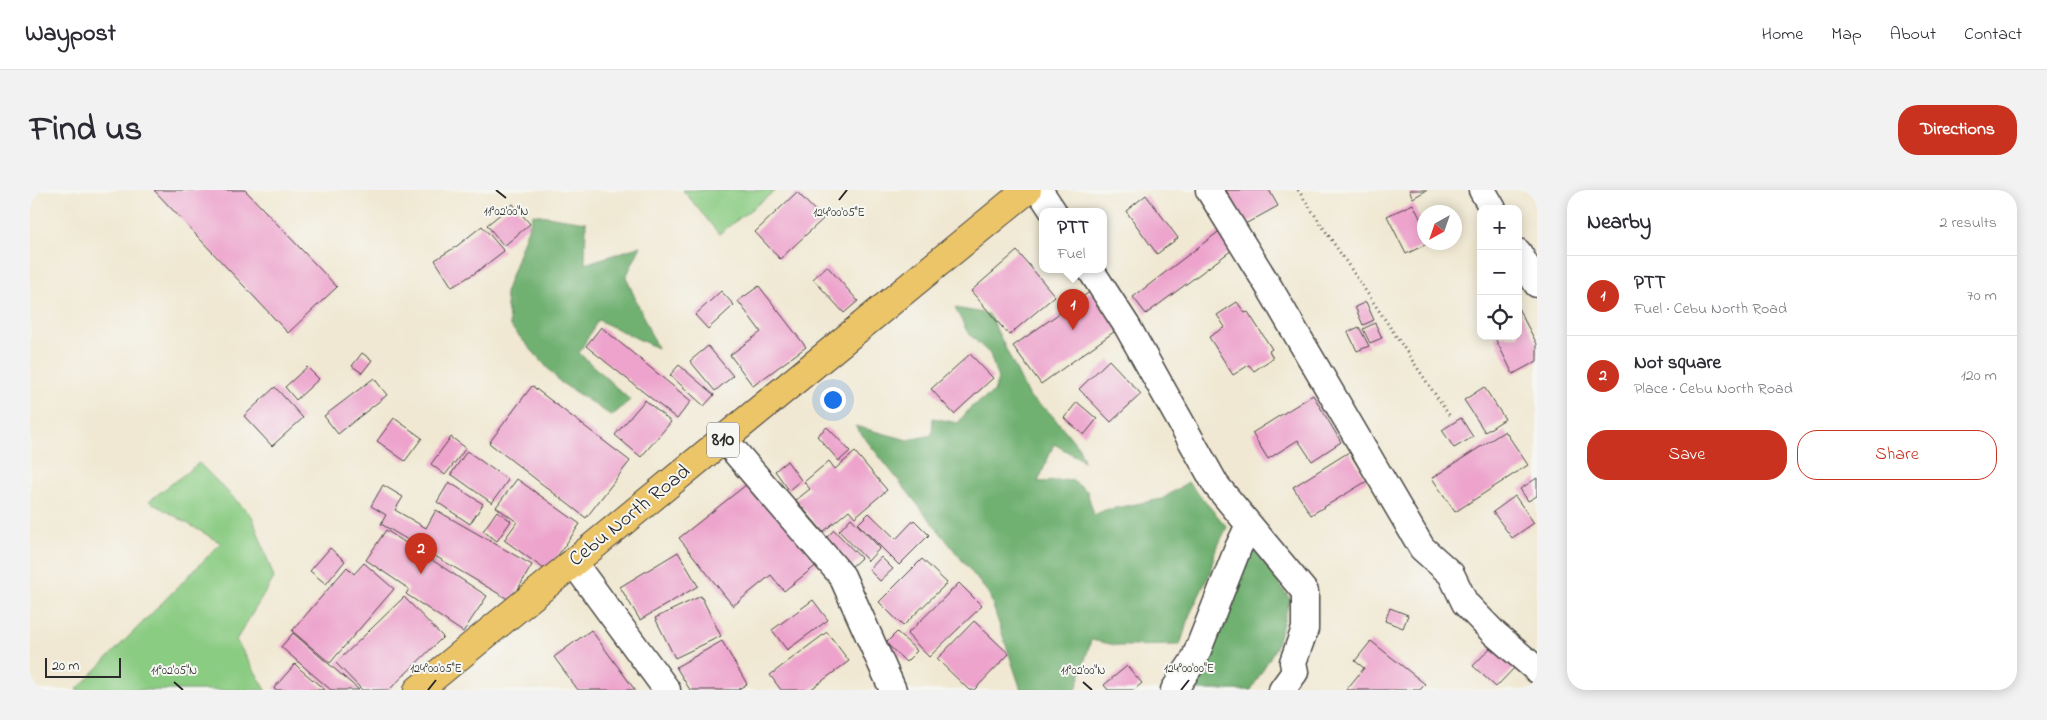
<!DOCTYPE html>
<meta charset="utf-8">
<style>
body{margin:0;font-family:"Indie Flower",sans-serif;background:#f2f2f3;color:#2b2b33}
.controls{position:absolute;right:15px;top:15px;display:grid;overflow:hidden;border-radius:10px;box-shadow:0 2px 12px #0003}
.controls button{width:45px;height:45px;display:grid;place-items:center;padding:0;border:0;border-bottom:1px solid #e1e1e2;background:#fff;color:#2b2b33;font:25px sans-serif}
.compass{position:absolute;left:1387px;top:15px;width:45px;height:45px;border-radius:50%;background:#fff;box-shadow:0 2px 12px #0003;rotate:220deg}
.scale{position:absolute;left:15px;bottom:12px;width:76px;box-sizing:border-box;padding-left:5px;border:2px solid #2b2b2b;border-top:0;font-size:14px;line-height:18px;white-space:nowrap;color:#2b2b2b;-webkit-text-stroke:4px #f6f6f2;paint-order:stroke}
.you{position:absolute;left:802px;top:209px;width:18px;height:18px;margin:-12px;border:4px solid #fff;border-radius:50%;background:#1a73e8;box-shadow:0 0 0 8px #1a73e833}
.badge{display:grid;place-items:center;width:32px;height:32px;border-radius:50%;background:#c8321e;color:#fff;font-size:16px;font-weight:700}
.pin{position:absolute;translate:-50% -41px;filter:drop-shadow(0 1px 2px #0008)}
.pin::after{content:'';position:absolute;top:26px;width:18px;height:15px;background:inherit;clip-path:polygon(0 0,100% 0,50% 100%)}
.popup{position:absolute;left:1009px;top:18px;width:68px;height:65px;box-sizing:border-box;display:grid;place-content:center;border-radius:10px;background:#fff;filter:drop-shadow(0 1px 4px #0005);font-size:16px;white-space:nowrap;color:#7c7c81}
.popup b{font-size:19px;color:#2b2b33}
.popup::after{content:'';position:absolute;left:50%;top:100%;margin-left:-10px;border:10px solid transparent;border-top-color:#fff}
.list{margin:0;padding:0;list-style:none}
h2{display:flex;justify-content:space-between;align-items:center;height:65px;margin:0;padding:0 20px;font-size:21px}
h2 small{font-size:16px;font-weight:400;color:#7c7c81}
.list li{display:grid;grid-template-columns:32px 1fr auto;gap:15px;align-items:center;box-sizing:border-box;height:80px;padding:0 20px;border-top:1px solid #e1e1e2}
.list b{display:block;font-size:19px;white-space:nowrap}
.list p{margin:0;font-size:16px;white-space:nowrap;color:#7c7c81}
.list em{font-size:16px;font-style:normal;color:#7c7c81}
.actions{display:flex;gap:10px;padding:15px 20px}
.actions a{flex:1;padding:11px 0;border:1px solid #c8321e;border-radius:20px;text-align:center;font-size:18px;color:#c8321e}
.actions .main{background:#c8321e;color:#fff}
.icon{flex:none;width:28px;height:28px;fill:none;stroke:currentColor;stroke-width:2;stroke-linecap:round;stroke-linejoin:round}
.map{position:relative;flex:none;width:1507px;height:500px;overflow:hidden;border-radius:20px}
header{display:flex;align-items:center;gap:30px;box-sizing:border-box;height:70px;padding:0 25px;background:#fff;border-bottom:1px solid #e1e1e2}
header strong{font-size:24px}
nav{display:flex;gap:28px;margin-inline-start:auto;font-size:18px}
.intro{display:flex;align-items:center;justify-content:space-between;box-sizing:border-box;height:120px;padding:0 30px}
h1{margin:0;font-size:35px}
.button{padding:12px 22px;border-radius:20px;background:#c8321e;color:#fff;font-size:18px;font-weight:700}
main{display:flex;gap:30px;padding:0 30px}
aside{flex:1;background:#fff;border-radius:20px;box-shadow:0 2px 12px #0003}
.map>svg:first-child{display:block}
.green{fill:#8bcc83;stroke:#5b7c57}
.forest{fill:#70b071;stroke:#4e6e4e}
.building{fill:#eda3cc}
.lines{fill:none;stroke-linecap:round;stroke-linejoin:round}
.minor-casing{stroke:#494744;stroke-width:29}
.trunk-casing{stroke:#494744;stroke-width:30}
.path{stroke:#494744;stroke-width:3;stroke-dasharray:1 4;stroke-linecap:butt}
.minor{stroke:#fff;stroke-width:26}
.trunk{stroke:#edc569;stroke-width:28}
.ticks{fill:none;stroke:#2b2b2b;stroke-width:2}
.labels{text-anchor:middle;dominant-baseline:central;stroke-width:4;stroke-linejoin:round;paint-order:stroke}
.shield{fill:#f6f6f2;stroke:#686867;stroke-width:1}
.shield-label{font-size:20px;font-weight:bold;fill:#2b2b2b}
.street-label{font-size:21px;fill:#2b2b2b;stroke:#f6f6f2}
.ticks-label{font-size:12px;text-anchor:middle;fill:#2b2b2b;stroke:#f6f6f2;stroke-width:4;stroke-linejoin:round;paint-order:stroke}
</style>
<header>
<strong>Waypost</strong>
<nav><a>Home</a><a>Map</a><a>About</a><a>Contact</a></nav>
</header>
<div class="intro"><h1>Find us</h1><a class="button">Directions</a></div>
<main>
<div class="map">
<svg width="1507" height="500" viewBox="0 0 1507 500">
<rect width="100%" height="100%" fill="#f6f6f2"/>
<filter id="ink" filterUnits="userSpaceOnUse"><feTurbulence type="fractalNoise" baseFrequency=".02" numOctaves="2"/><feDisplacementMap in="SourceGraphic" scale="10" xChannelSelector="R" yChannelSelector="G"/><feConvolveMatrix kernelMatrix="1 2 1 2 8 2 1 2 1" color-interpolation-filters="sRGB"/></filter>
<filter id="wash" filterUnits="userSpaceOnUse"><feTurbulence type="fractalNoise" baseFrequency=".0096" numOctaves="4" result="noise"/><feDisplacementMap in="SourceGraphic" scale="20" xChannelSelector="R" yChannelSelector="G"/><feGaussianBlur stdDeviation="1.12" result="paint"/><feColorMatrix in="noise" values="0 0 0 0 0 0 0 0 0 0 0 0 0 0 0 0 0 1.4 0 .05"/><feComposite in="paint" operator="in"/></filter>
<g filter="url(#wash)">
<rect width="100%" height="100%" fill="#f0e8d2"/>
<!-- green -->
<path class="green" d="M653 0H746L689 44Z
M169 273 222 326 244 388 206 450 236 500H46L191 353 119 311Z"/>
<!-- forest -->
<path class="forest" d="M503 24 556 32 555 74 611 56 596 87 627 158 568 130 549 163 600 210 582 226 530 192 480 136 475 103Z
M925 118 959 124 999 207 1019 222 1034 239 1049 258 1054 271 1024 254 1008 292 1041 290 1057 301 1064 325 1075 320 1132 309 1158 292 1197 337 1185 362 1180 383 1160 424 1150 455 1090 456 1061 450 1046 500H991L959 404 825 236 878 250 902 245 903 228 928 233 940 218 964 202 968 189 960 164 938 143Z
M1219 352 1260 409 1246 457 1221 500H1168L1158 496Z"/>
<g id="blocks">
<!-- building -->
<path class="building" d="M124 0H215L307 97 258 143Z
M1196 0H1239L1248 16 1215 34Z
M1379 0H1397L1383 8Z
M767 2 793 29 750 69 725 42Z
M1116 5 1148 48 1127 64 1096 21Z
M483 14 500 34 474 56 457 35Z
M1383 14 1394 36V52H1401L1376 64 1357 26Z
M452 36 474 61 445 83 422 97 405 70 427 56Z
M1196 36 1210 54 1116 124 1103 107Z
M987 61 1025 106 979 145 941 101Z
M797 76 828 111 814 123 783 89Z
M729 96 776 157 723 196 700 165 731 142 708 111Z
M691 101 704 115 678 139 665 125Z
M1061 101 1088 139 1011 194 983 156Z
M1207 112 1215 123 1218 122 1242 159 1239 161 1243 168 1224 181 1219 175 1203 185 1179 147 1195 137 1187 125Z
M1336 112 1344 130 1333 135 1325 117Z
M1488 118 1507 154V171L1483 184 1464 146H1488Z
M1345 133 1352 148 1340 153 1333 139Z
M571 137 661 211 647 229 556 156Z
M1329 137 1339 156 1327 161 1318 142Z
M678 156 703 186 685 201 660 171Z
M332 163 342 170 332 183 322 176Z
M940 164 963 188 924 224 901 199Z
M1079 170 1111 204 1081 232 1049 199Z
M649 175 684 205 674 216 640 185Z
M277 177 289 189 266 210 255 197Z
M344 188 357 205 308 244 294 226Z
M502 196 600 271 556 328 459 253Z
M245 197 273 228 242 256 214 226Z
M1454 197 1475 229 1455 242 1434 210Z
M1283 205 1311 252 1282 271 1268 250 1238 269 1222 243Z
M615 210 641 232 611 267 585 245Z
M1047 212 1067 229 1054 245 1034 228Z
M364 228 392 248 375 271 347 251Z
M1431 228 1443 247 1424 258 1412 240Z
M797 237 820 261 809 271 787 246Z
M1475 241 1498 275 1425 322 1402 288Z
M421 247 436 258 415 285 401 274Z
M437 261 478 290 462 313 421 284Z
M825 262 857 300 825 327 819 320 793 342 766 310 780 299 774 292 799 271 805 279Z
M1319 262 1337 291 1281 325 1263 297Z
M757 271 771 290 759 300 745 281Z
M1507 288V306L1498 311 1490 299Z
M487 289 550 334 517 381 474 350 487 332 466 317Z
M721 291 788 374 754 401 741 385 703 416 649 348Z
M419 292 453 314 440 334 407 312Z
M353 295 373 307 365 320 396 338 406 320 502 375 481 411 351 334 356 325 341 316Z
M1485 306 1504 333 1482 348 1463 322Z
M467 321 481 331 467 351 453 341Z
M839 323 866 349 884 330 899 345 869 375 828 334Z
M821 328 850 358 838 371 809 341Z
M356 340 457 406 433 442 376 404 379 399 336 370Z
M804 340 831 368 819 379 792 352Z
M300 358 315 371 296 394 280 381Z
M648 362 668 396 610 430 590 397Z
M851 367 863 379 850 391 839 380Z
M892 369 917 393 873 436 849 412Z
M334 373 364 399 300 473 262 441 317 377 324 384Z
M929 393 952 416 899 467 877 444Z
M671 406 691 446 645 468 625 428Z
M374 407 413 447 359 500H332L306 473Z
M783 410 798 430 757 460 742 440Z
M1360 418 1378 425 1373 438 1355 431Z
M944 431 979 464 944 500H939L907 469Z
M561 440 605 500H548L524 467Z
M797 442 819 471 780 500H751L740 485Z
M867 442 887 461 876 472 856 453Z
M263 443 329 500H301L251 457Z
M692 451 717 494 707 500H660L646 477Z
M1341 451 1395 494 1390 500H1316L1334 478 1325 471Z
M1463 455 1486 476 1466 497 1443 476Z
M265 474 270 479 295 500H245L244 498Z
M1097 476 1112 493 1104 500H1078L1074 495Z"/>
</g>
</g>
<g filter="url(#ink)">
<use href="#blocks" fill-opacity="0" stroke="#494744" stroke-width="1"/>
<g class="lines">
<!-- minor casing -->
<g class="minor-casing">
<path id="minor" d="M1009 0 1023 21
M1179 0 1239 97 1392 358 1421 384 1435 413 1464 443 1507 480
M1452 0 1463 19
M1488 62 1507 94
M1060 79 1097 136 1186 295 1275 402V439L1263 472 1265 482 1252 500
M694 249 812 386 863 500
M543 372 637 500
M1144 500 1164 470 1208 358 1219 335"/>
</g>
<!-- trunk casing -->
<g class="trunk-casing">
<path id="trunk" d="M388 500 997 0"/>
</g>
<!-- path -->
<path class="path" d="M1268 0 1421 228"/>
<!-- minor -->
<use href="#minor" class="minor"/>
<!-- trunk -->
<use href="#trunk" class="trunk"/>
</g>
</g>
<!-- ticks -->
<path class="ticks" d="M466 0 476 8M809 10 817 0M144 492 153 500M1053 492 1062 500M398 500 406 490M1151 500 1159 490"/>
<g class="labels">
<!-- shield labels -->
<rect class="shield" x="677" y="232.5" width="32" height="35" rx="4"/>
<g class="shield-label">
<text x="693" y="250">810</text>
</g>
<!-- street labels -->
<g class="street-label">
<text transform="translate(600 326) rotate(-39)">Cebu North Road</text>
</g>
</g>
<g class="ticks-label">
<text x="476" y="25">11°02'00"N</text>
<text x="809" y="26">124°00'05"E</text>
<text x="406" y="482">124°00'05"E</text>
<text x="1159" y="482">124°00'00"E</text>
<text x="144" y="484">11°02'05"N</text>
<text x="1053" y="484">11°02'00"N</text>
</g>
</svg>
<div class="controls">
<button>+</button>
<button>−</button>
<button><svg class="icon" aria-label="locate" viewBox="0 0 24 24"><circle cx="12" cy="12" r="6"/><path d="M12 2v4M12 18v4M2 12h4M18 12h4"/></svg></button>
</div>
<svg class="compass" viewBox="-18 -18 36 36"><path d="M0-13l5 13h-10z" fill="#e53935"/><path d="M0 13l5-13h-10z" fill="#7c7c81"/></svg>
<div class="scale">20 m</div>
<div class="you"></div>
<div class="pin badge" style="left:1043px;top:140px">1</div>
<div class="popup"><b>PTT</b>Fuel</div>
<div class="pin badge" style="left:391px;top:384px">2</div>
</div>
<aside>
<h2>Nearby<small>2 results</small></h2>
<ul class="list">
<li><span class="badge">1</span><div><b>PTT</b><p>Fuel · Cebu North Road</p></div><em>70 m</em></li>
<li><span class="badge">2</span><div><b>Not square</b><p>Place · Cebu North Road</p></div><em>120 m</em></li>
</ul>
<div class="actions"><a class="main">Save</a><a>Share</a></div>
</aside>
</main>
